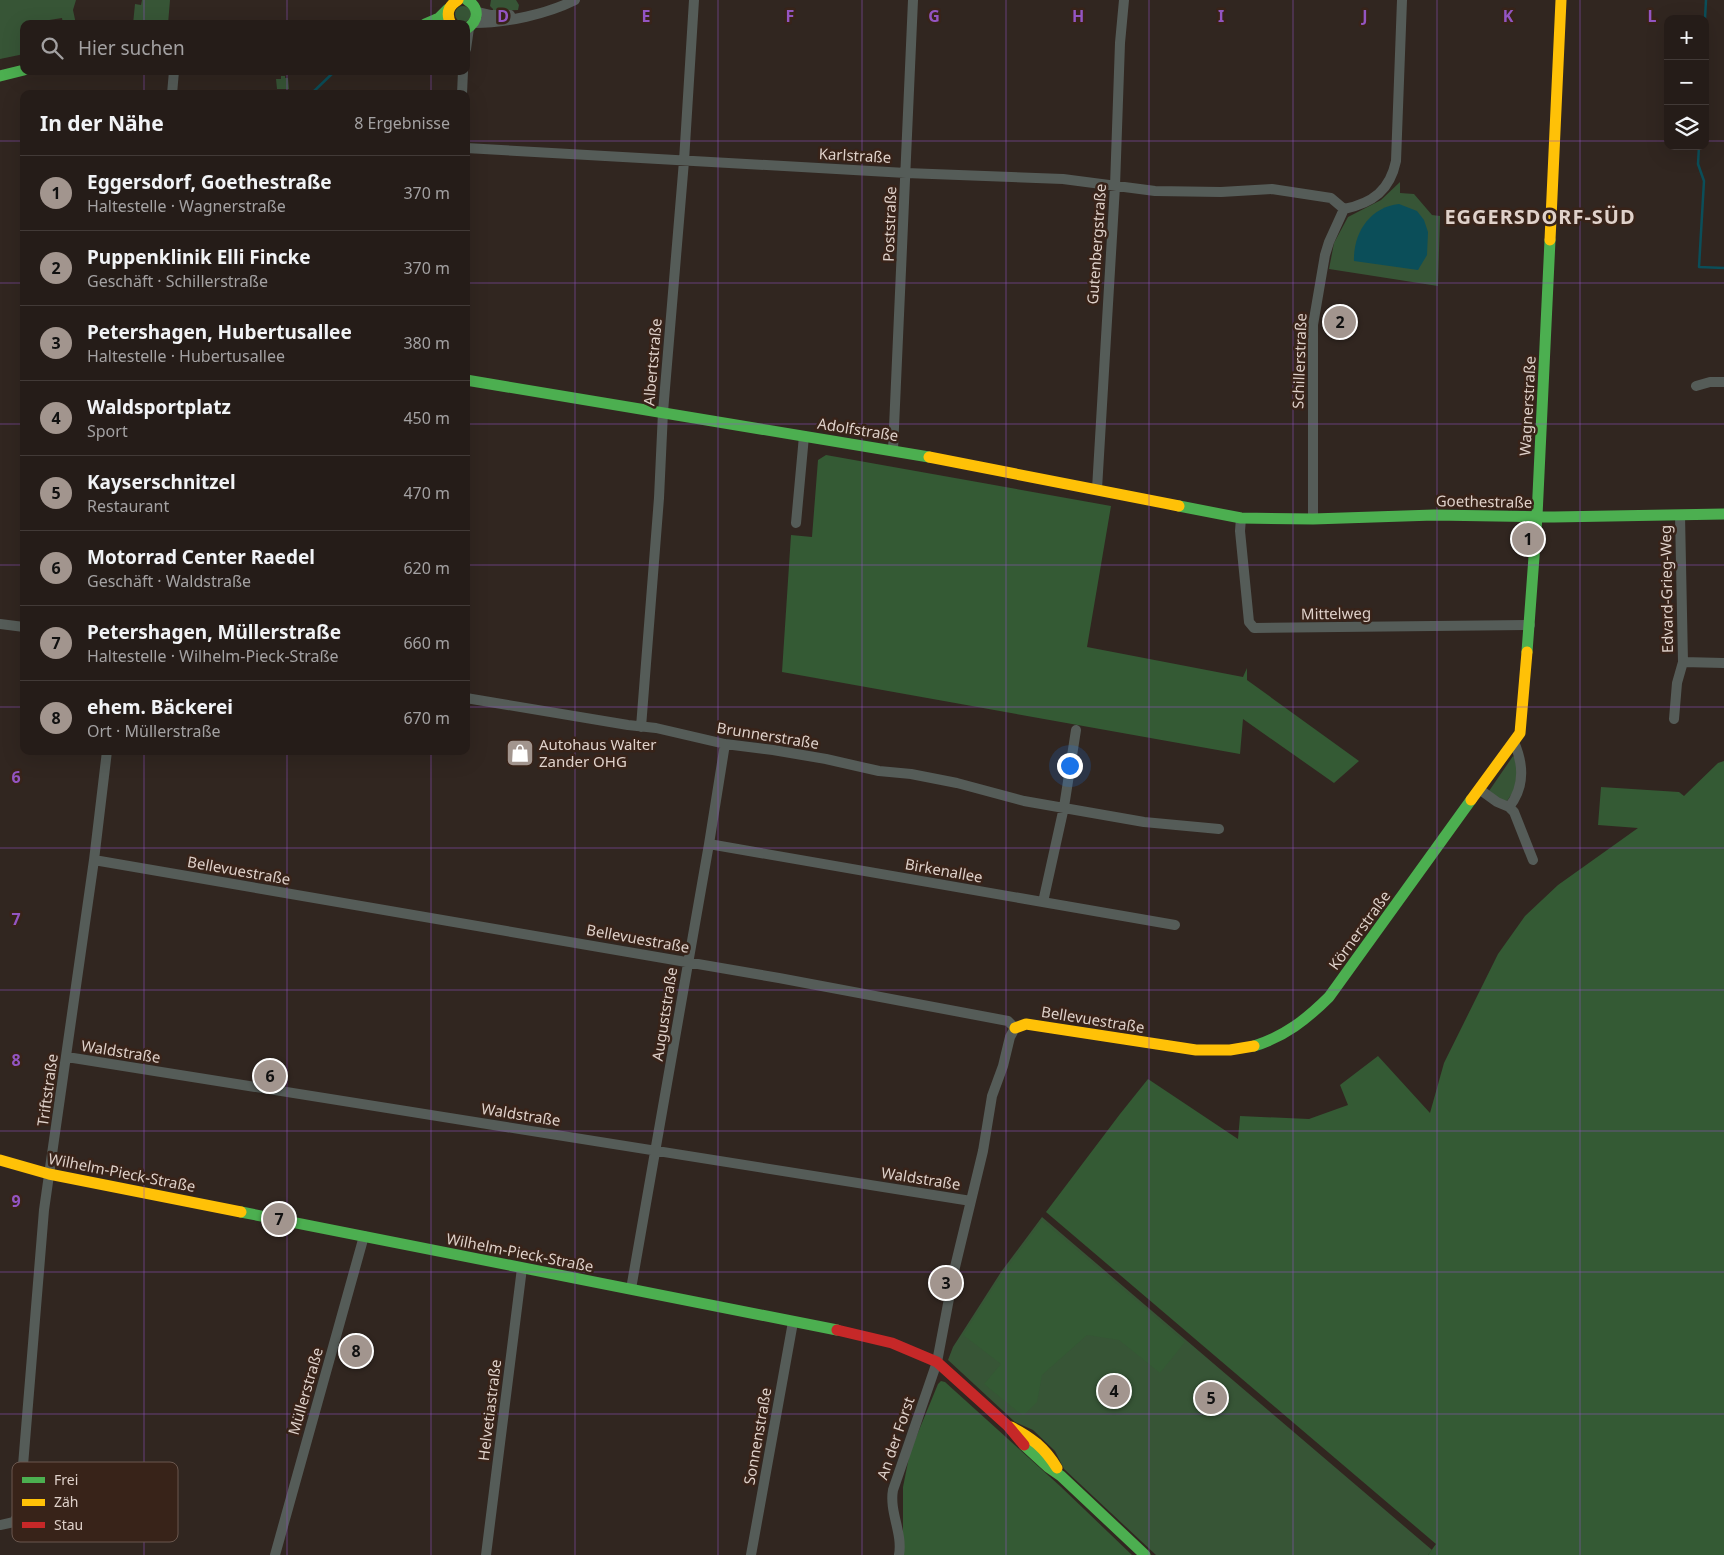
<!DOCTYPE html>
<html lang="de">
<meta charset="utf-8">
<style>
body{margin:0;font-family:"Noto Sans",sans-serif;background:#2d2521;color:#f1f3f6}
.controls{position:absolute;right:15px;top:15px;display:grid;overflow:hidden;border-radius:10px;box-shadow:0 5px 20px #0002}
.controls button{width:45px;height:45px;display:grid;place-items:center;padding:0;border:0;border-bottom:1px solid #423a37;background:#251c18;color:#f1f3f6;font:25px sans-serif}
.you{position:absolute;left:1069px;top:765px;width:18px;height:18px;margin:-12px;border:4px solid #fff;border-radius:50%;background:#1a73e8;box-shadow:0 0 0 8px #1a73e833}
.badge{display:grid;place-items:center;width:32px;height:32px;border-radius:50%;background:#a2958e;color:#111;font-size:16px;font-weight:700}
.pin{position:absolute;translate:-50% -50%;border:2px solid #fff;box-shadow:0 1px 5px #0006}
.list{margin:0;padding:0;list-style:none}
h2{display:flex;justify-content:space-between;align-items:center;height:65px;margin:0;padding:0 20px;font-size:21px}
h2 small{font-size:16px;font-weight:400;color:#a3a1a2}
.list li{display:grid;grid-template-columns:32px 1fr auto;gap:15px;align-items:center;box-sizing:border-box;height:75px;padding:0 20px;border-top:1px solid #423a37}
.list b{display:block;font-size:19px;white-space:nowrap}
.list p{margin:0;font-size:16px;white-space:nowrap;color:#a3a1a2}
.list em{font-size:16px;font-style:normal;color:#a3a1a2}
.icon{flex:none;width:28px;height:28px;fill:none;stroke:currentColor;stroke-width:2;stroke-linecap:round;stroke-linejoin:round}
.map{position:relative;flex:none;width:1724px;height:1555px;overflow:hidden}
.search{position:absolute;background:#251c18;box-shadow:0 5px 20px #0002;left:20px;top:20px;width:450px;height:55px;display:flex;align-items:center;gap:12px;box-sizing:border-box;padding:0 18px;border-radius:10px;color:#a3a1a2;font-size:19px}
.panel{position:absolute;background:#251c18;box-shadow:0 5px 20px #0002;left:20px;top:90px;width:450px;height:665px;border-radius:10px}
.map>svg:first-child{display:block}
.green{fill:#375536}
.forest{fill:#345a34}
.water{fill:#0b4e59}
.lines{fill:none;stroke-linecap:round;stroke-linejoin:round}
.stream{stroke:#0b4e59;stroke-width:2.5}
.street{stroke:#555c58;stroke-width:10}
.fast{stroke:#4caf50;stroke-width:11}
.slow{stroke:#ffc107;stroke-width:11}
.jam{stroke:#c62828;stroke-width:11}
.grid{fill:none;stroke:#9455c2;stroke-width:1;stroke-opacity:0.55}
.labels{text-anchor:middle;dominant-baseline:central;stroke-width:5;stroke-linejoin:round;paint-order:stroke}
.street-label{font-size:15px;fill:#dfd1ca;stroke:#382319}
.poi-label{font-size:15px;fill:#dfd1ca;stroke:#382319;text-anchor:start}
.district-label{font-size:20px;font-weight:bold;letter-spacing:1px;fill:#dfd1ca;stroke:#382319}
.key{fill:#382319;stroke:#6a574e;stroke-width:1}
.key-label{font-size:14px;fill:#dfd1ca}
.grid-label{font-size:16px;text-anchor:middle;font-weight:bold;fill:#9455c2;stroke:#382319;stroke-width:5;stroke-linejoin:round;paint-order:stroke}
</style>
<div class="map">
<svg width="1724" height="1555" viewBox="0 0 1724 1555">
<rect width="100%" height="100%" fill="#312620"/>
<!-- green -->
<path class="green" d="M0 0H76L73 10 76 24H63L62 18 24 24V54L0 59Z
M142 0H170L168 24H133L135 4 141 5Z
M491 0H516L519 5 518 10 493 11V9L490 6Z
M455 14a8 8 0 1 1 16 0a8 8 0 1 1-16 0Z
M281 76H285V78H288L289 89H277L276 79H281Z
M1400 182V193L1414 194 1432 215 1440 216 1438 286 1329 269 1334 243 1348 217 1381 200Z
M1513 756 1518 760 1517 786 1507 801 1499 800 1489 791Z
M1042 1217 1432 1550 1428 1555H1156L1064 1469 1055 1451 1033 1430 1015 1422 948 1360 953 1347 1001 1272Z"/>
<!-- forest -->
<path class="forest" d="M826 455 1111 506 1087 647 1243 677 1247 668V680L1359 761 1334 783 1243 719 1240 754 782 672 791 535 812 537 818 460Z
M1724 761V1555H1428L1436 1544 1046 1212 1120 1114 1148 1079 1238 1139 1240 1116 1309 1119 1348 1105 1340 1085 1378 1056 1430 1113 1444 1063 1498 954 1525 916 1558 885 1638 828 1598 825 1601 787 1679 792 1684 796 1718 763Z
M1042 1220 1185 1342 1160 1373 1119 1340 1087 1335 1042 1375 1037 1402 1023 1416 984 1384 1001 1364 963 1335 996 1283Z
M941 1381 945 1382 1060 1486 1132 1555H903V1487L910 1452 938 1384Z"/>
<!-- water -->
<path class="water" d="M1399 204 1417 211 1424 220 1428 232 1427 255 1418 270 1354 261C1353 233 1370 207 1399 204Z"/>
<g class="lines">
<!-- stream -->
<path class="stream" d="M1705 19 1706 0
M312 93 335 71
M1699 146 1698 164 1704 181 1699 267 1724 268"/>
<!-- street -->
<path class="street" d="M478 12 491 15H510
M475 23C506 23 547 14 575 0
M466 49 469 28
M172 94 174 71
M462 94 463 71
M466 148 906 173 1063 179 1155 191 1221 192 1272 189 1331 198 1344 209
M1344 209C1373 203 1390 190 1396 161L1402 0
M1696 386 1710 382H1724
M893 450 913 0
M1097 489 1115 186 1120 43 1124 0
M1241 518 1240 531 1249 622 1254 628 1530 625
M1313 519V325L1325 255 1329 242 1344 209
M796 523 804 436
M0 624 24 627
M1683 662 1724 663
M466 698 628 725 656 728 725 744 773 750 826 759 879 771 911 774 957 783 1024 801 1144 822 1219 829
M1674 719 1677 683 1683 662 1680 515
M641 727 659 498 663 412 684 161 694 0
M1479 789 1497 802 1509 807 1514 812 1533 860
M1509 807C1525 787 1524 765 1514 742
M709 844 1175 925
M94 860 779 978 1008 1021 1015 1028 1010 1037 1003 1066 992 1096 983 1151 955 1267 937 1362 893 1490C889 1512 903 1533 899 1555
M1043 902 1064 807 1076 730
M67 1057 971 1201
M631 1289 709 844 725 744
M0 1525 14 1522 19 1514 44 1210 94 860 107 751
M275 1555 364 1236
M486 1555 522 1268
M751 1555 793 1322"/>
<!-- fast -->
<path class="fast" d="M425 24 439 18 448 9
M466 29C479 21 480 8 467 0
M0 76 24 70
M466 380 929 457
M1179 506 1241 518 1313 519 1434 515 1554 517 1724 514
M1527 652 1537 516 1550 240
M1254 1046C1284 1037 1307 1019 1329 997L1471 800
M241 1212 837 1330
M1024 1445 1048 1467 1061 1476 1145 1555"/>
<!-- slow -->
<path class="slow" d="M451 24C446 14 448 6 458 0
M1550 240 1561 0
M929 457 1179 506
M1471 800 1520 733 1527 652
M1015 1028 1026 1024 1196 1050H1230L1254 1046
M0 1160 49 1174 241 1212
M1011 1427C1031 1437 1045 1448 1057 1468"/>
<!-- jam -->
<path class="jam" d="M837 1330 892 1343 937 1362 1008 1426 1024 1445"/>
</g>
<!-- grid -->
<path class="grid" d="M144 0V24M287 0V24M431 0V24M575 0V1555M718 0V1555M862 0V1555M1006 0V1555M1149 0V1555M1293 0V1555M1437 0V1555M1580 0V1555M144 71V94M287 71V94M431 71V94M0 141H24M466 141H1668M1705 141H1724M0 283H24M466 283H1724M0 424H24M466 424H1724M0 565H24M466 565H1724M0 707H24M466 707H1724M144 751V1555M287 751V1555M431 751V1555M0 848H1724M0 990H1724M0 1131H1724M0 1272H1724M0 1414H1724"/>
<!-- icons -->
<defs>
<g id="shop-square" transform="scale(1.4375)"><rect x="-9" y="-9" width="18" height="18" rx="4" fill="#a2958e" stroke="#382319"/><path d="M-5-2.5h2.3a2.7 3.5 0 0 1 5.4 0H5L5.5 6h-11ZM-1.5-2.5h3a1.5 2.3 0 0 0-3 0Z" fill="#fff"/></g>
</defs>
<g fill-rule="evenodd">
<use href="#shop-square" x="520" y="753"/>
</g>
<g class="labels">
<!-- street labels -->
<g class="street-label">
<text transform="translate(855 155) rotate(3)">Karlstraße</text>
<text transform="translate(889 224) rotate(-88)">Poststraße</text>
<text transform="translate(1096 244) rotate(-86)">Gutenbergstraße</text>
<text transform="translate(1299 361) rotate(-88)">Schillerstraße</text>
<text transform="translate(652 362) rotate(-85)">Albertstraße</text>
<text transform="translate(1527 406) rotate(-87)">Wagnerstraße</text>
<text transform="translate(858 429) rotate(9)">Adolfstraße</text>
<text transform="translate(1484 501) rotate(1)">Goethestraße</text>
<text transform="translate(1666 589) rotate(-91)">Edvard-Grieg-Weg</text>
<text transform="translate(1336 613) rotate(-1)">Mittelweg</text>
<text transform="translate(768 735) rotate(9)">Brunnerstraße</text>
<text transform="translate(239 870) rotate(10)">Bellevuestraße</text>
<text transform="translate(944 870) rotate(10)">Birkenallee</text>
<text transform="translate(1359 930) rotate(-54)">Körnerstraße</text>
<text transform="translate(638 938) rotate(10)">Bellevuestraße</text>
<text transform="translate(664 1014) rotate(-81)">Auguststraße</text>
<text transform="translate(1093 1019) rotate(9)">Bellevuestraße</text>
<text transform="translate(121 1051) rotate(9)">Waldstraße</text>
<text transform="translate(47 1090) rotate(-82)">Triftstraße</text>
<text transform="translate(521 1114) rotate(9)">Waldstraße</text>
<text transform="translate(122 1172) rotate(11)">Wilhelm-Pieck-Straße</text>
<text transform="translate(921 1178) rotate(9)">Waldstraße</text>
<text transform="translate(520 1252) rotate(11)">Wilhelm-Pieck-Straße</text>
<text transform="translate(305 1391) rotate(-74)">Müllerstraße</text>
<text transform="translate(489 1410) rotate(-83)">Helvetiastraße</text>
<text transform="translate(757 1436) rotate(-80)">Sonnenstraße</text>
<text transform="translate(895 1438) rotate(-71)">An der Forst</text>
</g>
<!-- poi labels -->
<g class="poi-label">
<text x="539" y="744">Autohaus Walter<tspan x="539" dy="17">Zander OHG</tspan></text>
</g>
<!-- district labels -->
<g class="district-label">
<text x="1540" y="216">EGGERSDORF-SÜD</text>
</g>
</g>
<!-- legend -->
<rect x="12" y="1462" width="166" height="80" rx="8" class="key"/>
<rect x="22" y="1477" width="23" height="6" fill="#4caf50"/>
<rect x="22" y="1499" width="23" height="7" fill="#ffc107"/>
<rect x="22" y="1522" width="23" height="6" fill="#c62828"/>
<g class="key-label">
<text x="54" y="1485">Frei</text>
<text x="54" y="1507">Zäh</text>
<text x="54" y="1530">Stau</text>
</g>
<g class="grid-label">
<text x="503" y="22">D</text>
<text x="646" y="22">E</text>
<text x="790" y="22">F</text>
<text x="934" y="22">G</text>
<text x="1078" y="22">H</text>
<text x="1221" y="22">I</text>
<text x="1365" y="22">J</text>
<text x="1508" y="22">K</text>
<text x="1652" y="22">L</text>
<text x="16" y="783">6</text>
<text x="16" y="925">7</text>
<text x="16" y="1066">8</text>
<text x="16" y="1207">9</text>
</g>
</svg>
<div class="controls">
<button>+</button>
<button>−</button>
<button><svg class="icon" aria-label="layers" viewBox="0 0 24 24"><path d="M12 4l9 5-9 5-9-5zM3 14l9 5 9-5"/></svg></button>
</div>
<div class="you"></div>
<div class="pin badge" style="left:1528px;top:539px">1</div>
<div class="pin badge" style="left:1340px;top:322px">2</div>
<div class="pin badge" style="left:946px;top:1283px">3</div>
<div class="pin badge" style="left:1114px;top:1391px">4</div>
<div class="pin badge" style="left:1211px;top:1398px">5</div>
<div class="pin badge" style="left:270px;top:1076px">6</div>
<div class="pin badge" style="left:279px;top:1219px">7</div>
<div class="pin badge" style="left:356px;top:1351px">8</div>
<div class="search"><svg class="icon" aria-label="search" viewBox="0 0 24 24"><circle cx="10" cy="10" r="6"/><path d="M15 15l6 6"/></svg>Hier suchen</div>
<section class="panel">
<h2>In der Nähe<small>8 Ergebnisse</small></h2>
<ul class="list">
<li><span class="badge">1</span><div><b>Eggersdorf, Goethestraße</b><p>Haltestelle · Wagnerstraße</p></div><em>370 m</em></li>
<li><span class="badge">2</span><div><b>Puppenklinik Elli Fincke</b><p>Geschäft · Schillerstraße</p></div><em>370 m</em></li>
<li><span class="badge">3</span><div><b>Petershagen, Hubertusallee</b><p>Haltestelle · Hubertusallee</p></div><em>380 m</em></li>
<li><span class="badge">4</span><div><b>Waldsportplatz</b><p>Sport</p></div><em>450 m</em></li>
<li><span class="badge">5</span><div><b>Kayserschnitzel</b><p>Restaurant</p></div><em>470 m</em></li>
<li><span class="badge">6</span><div><b>Motorrad Center Raedel</b><p>Geschäft · Waldstraße</p></div><em>620 m</em></li>
<li><span class="badge">7</span><div><b>Petershagen, Müllerstraße</b><p>Haltestelle · Wilhelm-Pieck-Straße</p></div><em>660 m</em></li>
<li><span class="badge">8</span><div><b>ehem. Bäckerei</b><p>Ort · Müllerstraße</p></div><em>670 m</em></li>
</ul>
</section>
</div>
